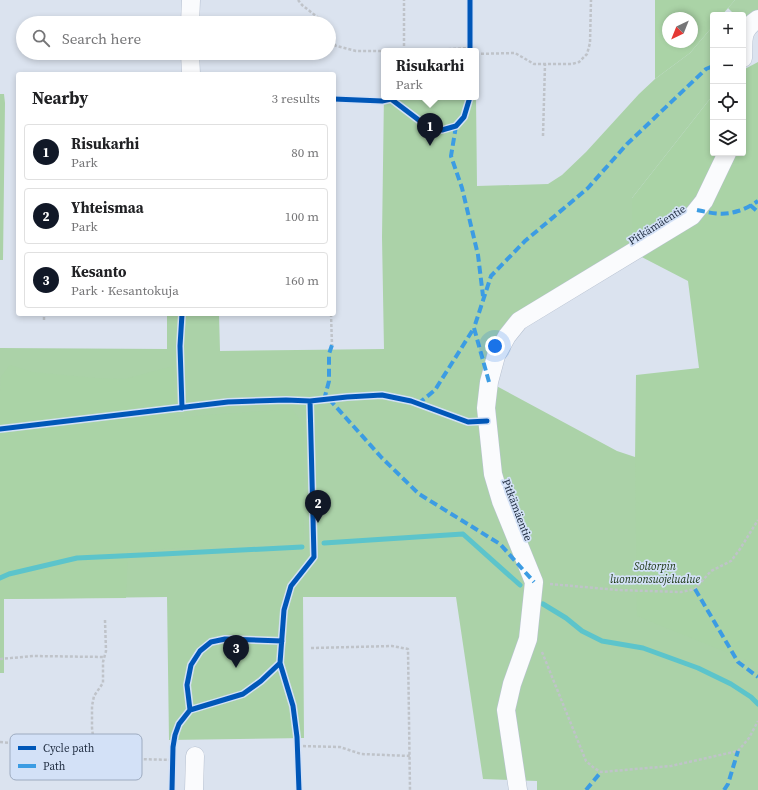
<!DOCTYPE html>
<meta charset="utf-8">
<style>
body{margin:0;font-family:"Source Serif 4",serif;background:#f6f6f6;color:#202124}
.controls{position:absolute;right:12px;top:12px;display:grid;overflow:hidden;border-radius:4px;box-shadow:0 2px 6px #0003}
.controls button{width:36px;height:36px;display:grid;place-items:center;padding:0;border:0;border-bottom:1px solid #e0e0e0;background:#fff;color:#202124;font:20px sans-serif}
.compass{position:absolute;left:662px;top:12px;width:36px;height:36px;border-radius:50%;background:#fff;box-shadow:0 2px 6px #0003;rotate:223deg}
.you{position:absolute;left:495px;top:346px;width:14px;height:14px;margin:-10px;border:3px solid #fff;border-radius:50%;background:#1a73e8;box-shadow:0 0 0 6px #1a73e833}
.badge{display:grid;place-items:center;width:26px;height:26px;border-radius:50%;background:#111827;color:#fff;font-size:13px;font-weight:700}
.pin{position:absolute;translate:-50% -33px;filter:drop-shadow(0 1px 2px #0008)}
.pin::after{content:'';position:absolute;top:21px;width:14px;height:12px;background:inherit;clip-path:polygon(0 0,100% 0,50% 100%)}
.popup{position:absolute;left:381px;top:48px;width:98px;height:52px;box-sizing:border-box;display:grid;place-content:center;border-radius:4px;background:#fff;filter:drop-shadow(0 1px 3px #0005);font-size:13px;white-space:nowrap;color:#757577}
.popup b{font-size:15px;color:#202124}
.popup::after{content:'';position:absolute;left:50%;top:100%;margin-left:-8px;border:8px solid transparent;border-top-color:#fff}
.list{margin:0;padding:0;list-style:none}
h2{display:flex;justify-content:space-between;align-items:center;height:52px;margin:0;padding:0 16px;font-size:17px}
h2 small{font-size:13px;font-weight:400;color:#757577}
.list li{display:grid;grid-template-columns:26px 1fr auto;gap:12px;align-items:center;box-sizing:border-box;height:56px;margin:0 8px 8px;padding:0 8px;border:1px solid #e0e0e0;border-radius:4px}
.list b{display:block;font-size:15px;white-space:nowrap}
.list p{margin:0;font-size:13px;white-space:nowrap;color:#757577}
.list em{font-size:13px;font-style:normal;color:#757577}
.icon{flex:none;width:22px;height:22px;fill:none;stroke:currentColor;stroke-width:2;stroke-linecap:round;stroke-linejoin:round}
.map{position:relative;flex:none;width:758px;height:790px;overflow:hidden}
.search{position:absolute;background:#fff;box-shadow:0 2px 6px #0003;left:16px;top:16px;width:320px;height:44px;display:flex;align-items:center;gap:10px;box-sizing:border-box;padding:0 14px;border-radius:22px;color:#757577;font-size:15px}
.panel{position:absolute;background:#fff;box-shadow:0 2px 6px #0003;left:16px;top:72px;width:320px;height:244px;border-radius:4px}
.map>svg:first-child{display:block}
.green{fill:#abd2a8}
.forest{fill:#aad3a6;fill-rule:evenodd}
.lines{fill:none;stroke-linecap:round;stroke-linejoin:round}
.stream{stroke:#5cc4cb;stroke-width:5}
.minor-casing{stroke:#b7c1d1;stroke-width:19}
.path{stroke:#bfc3c9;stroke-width:2.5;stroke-dasharray:3 2;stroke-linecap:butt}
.minor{stroke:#fafbfd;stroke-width:18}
.quiet{stroke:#3c9ce3;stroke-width:4;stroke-dasharray:8 4;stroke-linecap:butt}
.cycleway-casing{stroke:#d3e1f7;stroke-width:8}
.cycleway{stroke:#0057b8;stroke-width:5}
.labels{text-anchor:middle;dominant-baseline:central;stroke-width:3.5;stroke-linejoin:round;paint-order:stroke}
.street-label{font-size:11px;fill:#1f2c40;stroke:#d3e1f7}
.park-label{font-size:11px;font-style:italic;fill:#16310c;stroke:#d3e1f7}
.key{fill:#d3e1f7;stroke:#9dabc0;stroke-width:1}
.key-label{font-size:11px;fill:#1f2c40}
</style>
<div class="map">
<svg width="758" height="790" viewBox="0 0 758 790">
<rect width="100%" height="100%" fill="#dbe3ef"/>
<!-- green -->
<path class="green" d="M735 0H758V10L743 18V15H735L728 8Z
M713 26V95L632 198V252L519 321 489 382 617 451 704 480 758 217V790H537V781L483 779 456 597H303L304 738 169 740 167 597 4 599V673H0V348L167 349V314H219L220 351 384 349 382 237 384 93V97H476L477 186 548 184 562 175 586 152 639 94 655 79 690 53Z
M0 94H4L5 103 3 260H0Z"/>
<!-- forest -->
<path class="forest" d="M655 0H735L722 15H713V26L690 53 655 79ZM668 18H692V42H668Z
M758 62V665L637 616 635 461 636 375 699 368 688 281 632 252V198L713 95V153H743V70Z
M10 365 32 372 95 378 125 379 173 366 175 418 206 415 292 409 303 424 304 541 128 551 126 598 4 599 0 600V393L1 377Z"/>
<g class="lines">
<!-- stream -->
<path class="stream" d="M324 543 463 534 520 585
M0 578 9 574 77 558 163 554 302 547
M543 604 566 618 582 631 602 641 643 648 698 668 731 684 751 697 758 704"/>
<!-- minor casing -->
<g class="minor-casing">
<path id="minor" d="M190 23 191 0
M190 53 191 74
M743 58C744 39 740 31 758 19
M194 790 195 756
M518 790 506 710 512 684 528 639 534 582 501 501 493 474 486 408 489 382 496 356 507 336 519 321 692 216 704 201 727 153"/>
</g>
<!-- path -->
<path class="path" d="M298 0 302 5 325 23
M329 26 333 29 335 45
M329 44 356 51H384
M404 51V0
M413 51 470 48
M476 54 515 53 534 64H572L579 62 587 54 590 43 591 0
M543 136 545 64
M331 314 332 345
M44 320V314
M550 584 618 590 681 592 695 589 711 571 731 561 740 549 758 520
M105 620 106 651 103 662V683L94 696 92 706V728L94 744 103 758 173 760
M311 648 392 646 408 649 410 790
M542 652 586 761 594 768 601 772 671 766 738 751 749 738 758 721
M0 659 34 656 104 657
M0 742 38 745 94 744
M298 746 340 747 361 754 410 756"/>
<!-- minor -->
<use href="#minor" class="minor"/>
<!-- quiet -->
<path class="quiet" d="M456 126 451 156 462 188 478 255 483 296
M750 205 758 212
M697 210C711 213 724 216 738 211 745 209 752 205 758 201
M489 382 474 328 491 276 525 241 588 188 627 144 706 69 713 66
M329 399 382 458 419 494 500 544 534 582
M324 400 329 381V354L332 345
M418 404 435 390 474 328
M695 589 738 662 758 677
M586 790 601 772
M724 790 728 784 738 751"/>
<!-- cycleway casing -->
<g class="cycleway-casing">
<path id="cycleway" d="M470 0V51
M334 99 382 101 391 99 420 121 442 130 456 126 464 117 470 97
M182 408 180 346 182 314
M0 429 228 402 286 400 310 401 347 397 382 395 411 401 468 422 487 421
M280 663 293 706 297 737 299 790
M190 710 187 685 191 665 200 651 211 642 225 639 282 641
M172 790 173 747 175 735 179 724 190 710 243 694 261 681 280 663 284 610 291 586 314 557 310 401"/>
</g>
<!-- cycleway -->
<use href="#cycleway" class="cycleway"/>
</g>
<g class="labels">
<!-- street labels -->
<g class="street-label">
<text transform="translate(657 225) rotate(-32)">Pitkämäentie</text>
<text transform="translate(517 510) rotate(69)">Pitkämäentie</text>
</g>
<!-- park labels -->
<g class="park-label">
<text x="655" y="566">Soltorpin<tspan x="655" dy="13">luonnonsuojelualue</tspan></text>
</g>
</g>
<!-- legend -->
<rect x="10" y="734" width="132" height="46" rx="6" class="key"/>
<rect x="18" y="746" width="18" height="4" fill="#0057b8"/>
<rect x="18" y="764" width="18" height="4" fill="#3c9ce3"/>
<g class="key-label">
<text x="43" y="752">Cycle path</text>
<text x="43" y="770">Path</text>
</g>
</svg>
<div class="controls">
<button>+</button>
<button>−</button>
<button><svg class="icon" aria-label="locate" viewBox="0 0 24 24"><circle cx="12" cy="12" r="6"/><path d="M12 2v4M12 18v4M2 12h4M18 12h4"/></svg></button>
<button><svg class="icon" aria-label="layers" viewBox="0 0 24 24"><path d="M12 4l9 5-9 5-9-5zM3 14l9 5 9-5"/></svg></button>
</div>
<svg class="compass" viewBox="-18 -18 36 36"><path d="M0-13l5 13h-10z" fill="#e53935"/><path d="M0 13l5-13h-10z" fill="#757577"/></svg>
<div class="you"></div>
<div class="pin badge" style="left:430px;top:146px">1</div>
<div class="popup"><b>Risukarhi</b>Park</div>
<div class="pin badge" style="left:318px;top:523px">2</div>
<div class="pin badge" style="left:236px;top:668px">3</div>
<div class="search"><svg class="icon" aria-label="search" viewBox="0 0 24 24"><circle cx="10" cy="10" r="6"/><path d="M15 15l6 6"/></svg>Search here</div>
<section class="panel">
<h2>Nearby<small>3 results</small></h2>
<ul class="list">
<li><span class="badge">1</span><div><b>Risukarhi</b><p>Park</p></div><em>80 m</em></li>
<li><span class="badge">2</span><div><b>Yhteismaa</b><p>Park</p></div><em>100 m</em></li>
<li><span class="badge">3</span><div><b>Kesanto</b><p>Park · Kesantokuja</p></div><em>160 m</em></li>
</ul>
</section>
</div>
